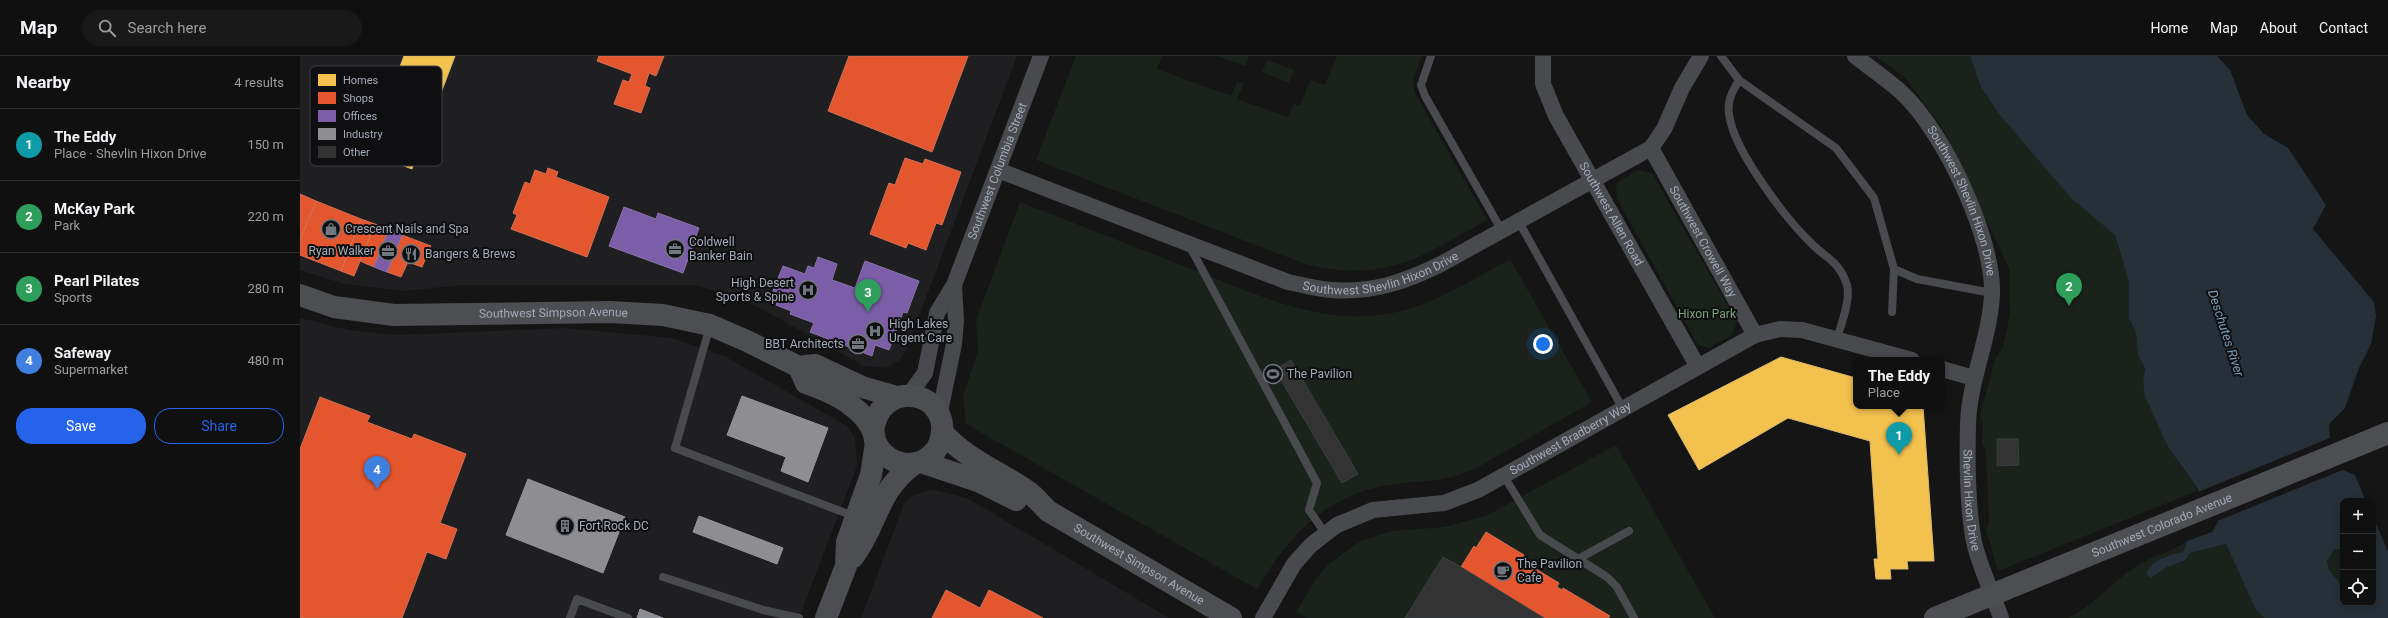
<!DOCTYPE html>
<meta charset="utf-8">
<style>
body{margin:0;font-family:Roboto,sans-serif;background:#191919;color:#f1f3f6}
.controls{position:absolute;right:12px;bottom:12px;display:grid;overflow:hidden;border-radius:8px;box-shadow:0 2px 10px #0003}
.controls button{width:36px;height:36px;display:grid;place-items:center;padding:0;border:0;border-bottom:1px solid #303030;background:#101010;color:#f1f3f6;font:20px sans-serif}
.you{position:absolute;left:1243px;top:288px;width:14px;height:14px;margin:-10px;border:3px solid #fff;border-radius:50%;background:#1a73e8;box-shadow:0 0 0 6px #1a73e833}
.badge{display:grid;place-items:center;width:26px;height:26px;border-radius:50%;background:#2563eb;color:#fff;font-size:13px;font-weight:700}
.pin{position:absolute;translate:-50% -33px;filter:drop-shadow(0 1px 2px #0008)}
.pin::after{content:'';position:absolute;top:21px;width:14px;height:12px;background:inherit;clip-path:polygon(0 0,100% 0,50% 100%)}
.popup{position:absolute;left:1553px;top:301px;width:92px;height:52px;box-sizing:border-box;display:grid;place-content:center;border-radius:8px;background:#101010;filter:drop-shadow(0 1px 3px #0005);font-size:13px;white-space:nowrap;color:#9c9d9f}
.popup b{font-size:15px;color:#f1f3f6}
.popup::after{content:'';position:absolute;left:50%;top:100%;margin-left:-8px;border:8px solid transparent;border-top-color:#101010}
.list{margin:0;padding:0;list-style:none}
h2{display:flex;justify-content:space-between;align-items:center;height:52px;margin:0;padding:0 16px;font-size:17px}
h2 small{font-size:13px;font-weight:400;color:#9c9d9f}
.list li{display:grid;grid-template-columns:26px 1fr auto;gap:12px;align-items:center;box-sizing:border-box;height:72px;padding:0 16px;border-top:1px solid #303030}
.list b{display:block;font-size:15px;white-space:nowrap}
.list p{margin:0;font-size:13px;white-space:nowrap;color:#9c9d9f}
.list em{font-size:13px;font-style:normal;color:#9c9d9f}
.actions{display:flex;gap:8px;padding:12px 16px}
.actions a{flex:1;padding:9px 0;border:1px solid #2563eb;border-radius:16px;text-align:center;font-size:14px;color:#2563eb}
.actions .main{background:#2563eb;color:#fff}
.icon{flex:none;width:22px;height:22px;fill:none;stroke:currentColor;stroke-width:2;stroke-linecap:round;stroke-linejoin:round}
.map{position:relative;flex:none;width:2088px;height:562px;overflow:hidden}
header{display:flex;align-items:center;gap:24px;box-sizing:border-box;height:56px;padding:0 20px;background:#101010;border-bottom:1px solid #303030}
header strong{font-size:19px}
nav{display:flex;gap:22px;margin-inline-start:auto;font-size:14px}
.search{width:280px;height:36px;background:#191919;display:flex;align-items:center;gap:10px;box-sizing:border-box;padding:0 14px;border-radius:22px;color:#9c9d9f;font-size:15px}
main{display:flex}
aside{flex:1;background:#101010}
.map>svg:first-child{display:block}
.built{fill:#1f1f21}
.green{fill:#1a221b}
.water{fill:#273038}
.pier{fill:#151515}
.homes{fill:#f2c14e;stroke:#dbba6e}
.shops{fill:#e4572e;stroke:#d17057}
.offices{fill:#7b5ea7;stroke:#8775ac}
.industry{fill:#8d8d92;stroke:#94969d}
.building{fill:#333334;stroke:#3d3e41}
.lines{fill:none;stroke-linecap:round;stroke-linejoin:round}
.lane{stroke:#484a4e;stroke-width:8}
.street{stroke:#484a4e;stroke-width:16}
.secondary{stroke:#4c4e52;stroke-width:22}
.labels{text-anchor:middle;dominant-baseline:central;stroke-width:4;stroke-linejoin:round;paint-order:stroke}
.street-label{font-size:12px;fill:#a4abb7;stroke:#0f0f11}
.poi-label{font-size:12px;fill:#a4abb7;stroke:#0f0f11;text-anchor:start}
.park-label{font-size:12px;fill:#7aa47b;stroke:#0f0f11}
.water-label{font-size:13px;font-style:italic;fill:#789bb5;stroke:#0f0f11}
.key{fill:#0f0f11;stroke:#3c3e43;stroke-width:1}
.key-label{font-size:11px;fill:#a4abb7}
</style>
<header>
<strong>Map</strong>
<div class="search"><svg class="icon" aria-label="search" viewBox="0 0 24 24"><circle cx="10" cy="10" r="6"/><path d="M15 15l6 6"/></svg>Search here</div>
<nav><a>Home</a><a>Map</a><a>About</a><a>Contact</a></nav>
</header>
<main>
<aside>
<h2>Nearby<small>4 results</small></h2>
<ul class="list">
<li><span class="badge" style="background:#0f9aa8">1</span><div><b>The Eddy</b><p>Place · Shevlin Hixon Drive</p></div><em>150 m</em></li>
<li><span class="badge" style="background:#2e9e5b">2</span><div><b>McKay Park</b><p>Park</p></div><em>220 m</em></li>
<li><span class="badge" style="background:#2e9e5b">3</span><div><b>Pearl Pilates</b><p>Sports</p></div><em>280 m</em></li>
<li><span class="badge" style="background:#3f7fe0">4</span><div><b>Safeway</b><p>Supermarket</p></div><em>480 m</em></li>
</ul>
<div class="actions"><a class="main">Save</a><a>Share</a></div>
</aside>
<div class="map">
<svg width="2088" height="562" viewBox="0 0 2088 562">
<rect width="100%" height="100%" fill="#151515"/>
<!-- built -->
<path class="built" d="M0 0H717L607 292 600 304 586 312 564 310 456 250 397 229H161L105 235 44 228 0 214Z
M0 262 49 274 96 279 264 272 372 282 426 301 547 370 555 382 557 410 499 562H0Z
M629 434 640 435 669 443 869 562H561L604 448 610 441Z"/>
<!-- green -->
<path class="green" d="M776 0H862L857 13 931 40 937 26 944 28 937 43 988 61 994 48 1000 50 1010 24 1025 29 1037 0H1122L1113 23 1115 37 1187 164C1120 202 1086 227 1005 208L736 104Z
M918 0H949L945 10Z
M1575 0H1670L1681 31 1699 58 1742 106 1815 179 1829 226V262L1836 277 1838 299 1845 313 1843 324 1880 409 1894 427 1897 435 1698 515 1686 474 1689 466 1686 393 1682 388 1683 369 1680 358 1696 301 1703 292 1710 258 1709 212 1643 73 1605 21Z
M967 4 994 14 989 27 962 16Z
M1338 114 1352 117 1437 266 1432 279 1409 292 1398 289 1317 143 1316 127Z
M720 146C774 167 827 188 881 209 948 234 1018 272 1092 257 1136 248 1172 224 1210 203L1292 346C1265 362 1237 377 1210 393 1195 401 1180 411 1165 417 1142 426 1120 425 1096 428 1028 436 990 478 957 533L666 368 663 340 678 295 676 264Z
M1316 389 1415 562H1007L996 556 1017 521 1030 507 1061 485 1092 475 1144 471 1186 460Z
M1887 485 1883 496 1862 501 1852 522 1867 511 1884 505 1890 497 1926 488 1955 552 1964 562H1768C1792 551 1810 528 1832 513 1848 501 1870 497 1887 485Z
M2039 492 2043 493V531C2032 522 2016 497 2039 492Z"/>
<!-- water -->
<path class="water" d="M1670 0H1917L1930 14 1947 59 1964 78 1988 92 2026 149 2013 173 2074 246 2076 260 2071 288 2059 312 2045 352 2029 368 2030 383 2043 414 2055 419 2066 445H2043V493H2034L2027 505 2029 514 2043 531V547H2073V461L2088 495V562H1964L1955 552 1926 488 1890 497 1884 505 1867 511 1851 522 1846 518C1853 503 1868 499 1883 496L1887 485 1912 476 1918 466 1894 427 1868 391 1845 340 1843 324 1845 313 1838 299 1836 277 1829 262V226L1815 179 1771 142 1699 58 1681 31Z"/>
<!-- pier -->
<path class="pier" d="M2032 381 2045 413 1915 466 1896 437Z"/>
<!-- homes -->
<path class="homes" d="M104 0H155L112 113 67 96Z
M1481 301 1556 322V350H1623L1634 505H1607L1608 513H1590L1591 523H1576L1574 503H1578L1570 385 1488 362 1399 414 1368 359Z"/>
<!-- shops -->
<path class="shops" d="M299 0H364L356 20 349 17 345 30 350 32 341 57 314 48 323 24 329 26 332 18 297 5Z
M549 0H668L632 96 528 55Z
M605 102 623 108 625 103 661 116 642 169 636 167 626 194 608 187 606 192 570 178 589 127 595 129Z
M248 112 258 116 256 121 309 141 287 201 211 173 217 159 213 157 225 126 230 128 235 114 246 118Z
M0 138 16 145 0 184Z
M16 145 61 163 41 215 0 199V184Z
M61 163 75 168 54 220 41 215Z
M75 168 89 173 74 211 60 205Z
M102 179 131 190 122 211 108 206 101 221 87 216Z
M20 341 70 360 67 366 112 383 114 378 166 398 140 467 157 473 146 503 127 496 102 562H0V393Z
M1186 476 1224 499 1221 504 1259 527 1257 531 1262 534 1263 532 1310 560 1308 562H1244L1161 511 1174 490 1176 492Z
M646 534 680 552 689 534 743 562H632Z"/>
<!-- offices -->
<path class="offices" d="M324 151 356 163 358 157 399 172 383 217 309 190Z
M89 173 102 179 87 216 74 211Z
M518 201 537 208 532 224 555 232 565 205 619 225 607 257 603 256 589 294 575 289 572 300 510 276 514 267 490 258 491 255 476 249 480 238 473 235 483 210 505 218 508 210 514 212Z"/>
<!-- industry -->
<path class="industry" d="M442 340 528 372 508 426 481 415 486 401 427 379Z
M228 423 325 461 303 517 206 479Z
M399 460 483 492 477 508 393 476Z
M340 553 363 562H337Z"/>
<!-- building -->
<path class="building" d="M991 304 1058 418 1042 427 975 314Z
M1697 383H1718L1719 409 1697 410Z
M1143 501 1161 511 1244 562H1105Z"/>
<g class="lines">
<!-- lane -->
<path class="lane" d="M1131 0 1121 29 1125 40 1202 175
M1421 0 1439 24C1432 36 1427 45 1429 58 1433 94 1486 163 1512 188 1528 204 1539 205 1547 229 1551 244 1541 268 1537 283
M1439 24 1536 92 1574 142 1594 213 1592 256
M1219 166 1323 353
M889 189 1017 427 1009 454 1025 477
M1594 213 1617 223 1692 237
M410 270 375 392 556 461
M1204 420 1240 479 1307 521 1317 531 1334 562
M1278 503 1329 475
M363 521 463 554 499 562
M270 562 277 543 328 562"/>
<!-- street -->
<g class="street">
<path id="s1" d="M1243 0V28L1256 60 1398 311"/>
<path id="s2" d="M1555 0C1570 12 1587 23 1601 36 1643 74 1694 182 1692 238 1690 283 1669 324 1668 369 1667 407 1667 449 1674 486 1680 512 1693 538 1701 562"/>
<path id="s3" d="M1351 92 1455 279"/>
<path id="s4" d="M698 114 988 226C1002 229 1017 233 1031 234 1072 237 1105 226 1141 208L1351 92 1364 73 1382 32 1401 0"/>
<path d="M1642 313 1674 322"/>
<path id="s5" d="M609 339 625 317 637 257 654 229 741 0"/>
<path d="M640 356 654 288 656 265 654 229"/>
<path id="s6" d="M963 562 994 508 1011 489 1037 469 1073 454 1144 447 1178 434 1455 279 1480 273 1502 274 1612 304"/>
</g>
<!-- secondary -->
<g class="secondary">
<path id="s7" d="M0 239 34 251 94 259 310 256 363 259 410 269 447 285 499 311 506 327C522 333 539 339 552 350 560 356 569 366 573 375 575 379 574 384 576 387 583 402 600 411 616 407 626 405 637 396 640 386 656 335 579 319 573 376"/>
<path d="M499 311 515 309 562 331 597 341"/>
<path id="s8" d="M643 377C667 404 701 416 730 437 736 442 742 449 748 455L931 562"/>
<path d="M621 406 678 425 716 444"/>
<path d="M553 501C578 468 576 436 614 408"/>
<path d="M526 562 546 510 547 486 571 419 576 387"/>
<path id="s9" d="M1635 562 2088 377"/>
</g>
</g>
<!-- icons -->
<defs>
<g id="shop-ring" transform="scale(1)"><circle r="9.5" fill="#0f0f11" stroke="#72767e" stroke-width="1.5"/><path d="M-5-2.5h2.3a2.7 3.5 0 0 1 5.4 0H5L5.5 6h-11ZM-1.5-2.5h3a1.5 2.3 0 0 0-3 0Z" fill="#72767e"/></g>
<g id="office-ring" transform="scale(1)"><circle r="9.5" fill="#0f0f11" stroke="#72767e" stroke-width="1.5"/><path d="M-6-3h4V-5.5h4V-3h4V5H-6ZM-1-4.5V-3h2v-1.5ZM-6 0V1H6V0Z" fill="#72767e"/></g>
<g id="restaurant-ring" transform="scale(1)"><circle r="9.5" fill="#0f0f11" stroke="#72767e" stroke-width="1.5"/><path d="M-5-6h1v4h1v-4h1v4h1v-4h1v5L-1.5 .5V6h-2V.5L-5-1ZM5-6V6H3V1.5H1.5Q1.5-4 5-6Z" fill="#72767e"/></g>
<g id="hospital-ring" transform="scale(1)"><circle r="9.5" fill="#0f0f11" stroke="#72767e" stroke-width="1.5"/><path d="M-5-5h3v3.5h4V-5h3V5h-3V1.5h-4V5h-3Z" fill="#72767e"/></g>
<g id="stadium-ring" transform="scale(1)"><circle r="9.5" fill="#0f0f11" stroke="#72767e" stroke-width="1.5"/><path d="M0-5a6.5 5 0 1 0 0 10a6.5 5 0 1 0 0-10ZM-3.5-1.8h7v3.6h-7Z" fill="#72767e"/></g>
<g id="building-ring" transform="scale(1)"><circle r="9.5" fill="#0f0f11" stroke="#72767e" stroke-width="1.5"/><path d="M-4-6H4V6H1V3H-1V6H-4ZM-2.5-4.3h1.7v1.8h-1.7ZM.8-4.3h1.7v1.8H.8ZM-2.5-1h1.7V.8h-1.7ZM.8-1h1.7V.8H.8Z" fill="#72767e"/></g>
<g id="cafe-ring" transform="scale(1)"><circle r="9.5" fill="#0f0f11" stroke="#72767e" stroke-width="1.5"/><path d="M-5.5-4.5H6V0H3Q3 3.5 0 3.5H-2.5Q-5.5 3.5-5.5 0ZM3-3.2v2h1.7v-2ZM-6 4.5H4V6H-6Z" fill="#72767e"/></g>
</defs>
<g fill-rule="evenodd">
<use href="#shop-ring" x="31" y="173"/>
<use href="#office-ring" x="375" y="193"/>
<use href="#office-ring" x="88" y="195"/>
<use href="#restaurant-ring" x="111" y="198"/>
<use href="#hospital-ring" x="508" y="234"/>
<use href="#hospital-ring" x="575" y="275"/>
<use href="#office-ring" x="558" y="288"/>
<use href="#stadium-ring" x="973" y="318"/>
<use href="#building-ring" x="265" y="470"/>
<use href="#cafe-ring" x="1203" y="515"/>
</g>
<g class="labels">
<!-- street labels -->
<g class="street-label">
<text stroke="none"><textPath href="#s5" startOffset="243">Southwest Columbia Street</textPath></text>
<text stroke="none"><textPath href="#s2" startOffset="185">Southwest Shevlin Hixon Drive</textPath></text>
<text stroke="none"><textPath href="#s1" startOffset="175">Southwest Allen Road</textPath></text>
<text stroke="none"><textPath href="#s3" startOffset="107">Southwest Crowell Way</textPath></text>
<text stroke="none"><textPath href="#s4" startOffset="407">Southwest Shevlin Hixon Drive</textPath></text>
<text stroke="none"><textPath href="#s7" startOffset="256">Southwest Simpson Avenue</textPath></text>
<text stroke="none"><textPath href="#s6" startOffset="373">Southwest Bradberry Way</textPath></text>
<text stroke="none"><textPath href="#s2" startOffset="493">Shevlin Hixon Drive</textPath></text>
<text stroke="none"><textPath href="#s9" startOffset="245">Southwest Colorado Avenue</textPath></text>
<text stroke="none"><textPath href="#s8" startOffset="237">Southwest Simpson Avenue</textPath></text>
</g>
<!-- poi labels -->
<g class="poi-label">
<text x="45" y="173">Crescent Nails and Spa</text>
<text x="389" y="186">Coldwell<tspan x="389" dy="14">Banker Bain</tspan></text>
<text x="74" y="195" text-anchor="end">Ryan Walker</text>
<text x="125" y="198">Bangers &amp; Brews</text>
<text x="494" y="227" text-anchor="end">High Desert<tspan x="494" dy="14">Sports &amp; Spine</tspan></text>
<text x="589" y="268">High Lakes<tspan x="589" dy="14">Urgent Care</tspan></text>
<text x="544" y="288" text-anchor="end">BBT Architects</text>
<text x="987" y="318">The Pavilion</text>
<text x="279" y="470">Fort Rock DC</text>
<text x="1217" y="508">The Pavilion<tspan x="1217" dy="14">Cafe</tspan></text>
</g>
<!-- park labels -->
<g class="park-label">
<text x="1407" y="258">Hixon Park</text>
</g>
<!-- water labels -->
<g class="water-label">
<text transform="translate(1926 277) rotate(72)">Deschutes River</text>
</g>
</g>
<!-- legend -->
<rect x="10" y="10" width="132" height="100" rx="6" class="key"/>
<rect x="18" y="18" width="18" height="12" fill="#f2c14e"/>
<rect x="18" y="36" width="18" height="12" fill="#e4572e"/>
<rect x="18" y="54" width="18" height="12" fill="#7b5ea7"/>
<rect x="18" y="72" width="18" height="12" fill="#8d8d92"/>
<rect x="18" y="90" width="18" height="12" fill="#333334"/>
<g class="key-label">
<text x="43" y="28">Homes</text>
<text x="43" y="46">Shops</text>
<text x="43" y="64">Offices</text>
<text x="43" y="82">Industry</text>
<text x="43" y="100">Other</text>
</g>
</svg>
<div class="controls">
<button>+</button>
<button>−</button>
<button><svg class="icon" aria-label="locate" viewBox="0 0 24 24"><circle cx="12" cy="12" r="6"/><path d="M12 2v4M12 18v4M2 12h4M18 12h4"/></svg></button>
</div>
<div class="you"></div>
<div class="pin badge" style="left:1599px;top:399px;background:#0f9aa8">1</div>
<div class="popup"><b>The Eddy</b>Place</div>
<div class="pin badge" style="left:1769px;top:250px;background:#2e9e5b">2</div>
<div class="pin badge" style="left:568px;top:256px;background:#2e9e5b">3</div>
<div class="pin badge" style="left:77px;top:433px;background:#3f7fe0">4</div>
</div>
</main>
